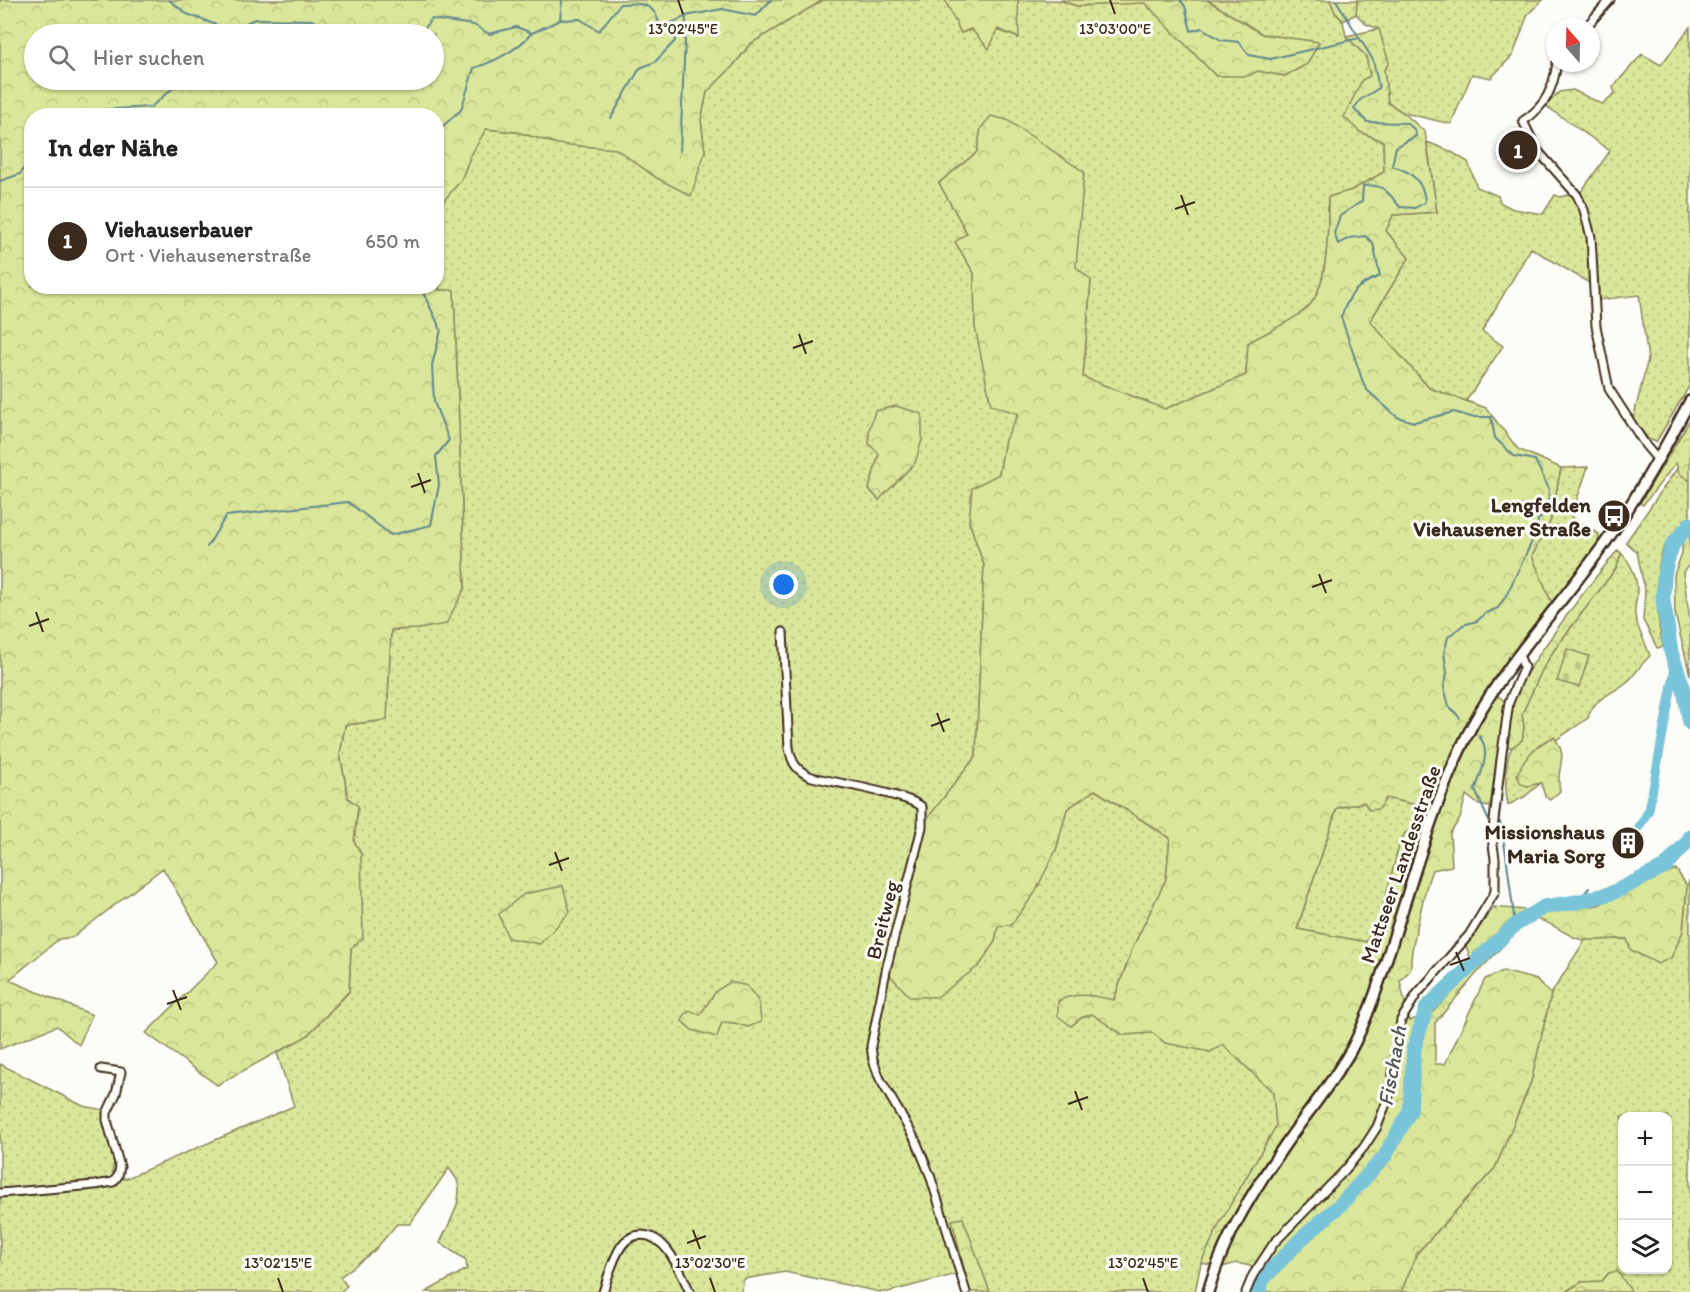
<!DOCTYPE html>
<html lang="de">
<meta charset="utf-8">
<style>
body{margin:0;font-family:Itim,sans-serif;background:#f6f6f6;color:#222}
.controls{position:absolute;right:18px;bottom:18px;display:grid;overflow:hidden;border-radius:12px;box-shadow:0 2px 4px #0004}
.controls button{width:54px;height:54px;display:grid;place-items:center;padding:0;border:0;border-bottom:2px solid #e0e0e0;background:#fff;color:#222;font:30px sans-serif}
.compass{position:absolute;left:1546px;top:18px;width:54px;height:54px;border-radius:50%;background:#fff;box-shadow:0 2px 4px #0004;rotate:340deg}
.you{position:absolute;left:784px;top:585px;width:21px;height:21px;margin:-15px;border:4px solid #fff;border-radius:50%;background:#1a73e8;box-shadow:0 0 0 9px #1a73e833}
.badge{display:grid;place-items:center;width:39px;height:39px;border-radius:50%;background:#3b2a1e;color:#fff;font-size:20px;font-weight:700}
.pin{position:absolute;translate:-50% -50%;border:3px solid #fff;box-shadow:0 2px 6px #0006}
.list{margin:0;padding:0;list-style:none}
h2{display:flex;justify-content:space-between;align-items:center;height:78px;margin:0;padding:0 24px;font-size:26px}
h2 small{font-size:20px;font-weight:400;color:#767676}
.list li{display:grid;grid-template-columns:39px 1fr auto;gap:18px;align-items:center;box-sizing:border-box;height:108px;padding:0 24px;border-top:2px solid #e0e0e0}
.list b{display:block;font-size:22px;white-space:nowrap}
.list p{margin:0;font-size:20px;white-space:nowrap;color:#767676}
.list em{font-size:20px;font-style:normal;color:#767676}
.icon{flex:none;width:33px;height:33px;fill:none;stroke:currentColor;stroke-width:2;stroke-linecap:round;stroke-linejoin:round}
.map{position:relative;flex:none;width:1690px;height:1292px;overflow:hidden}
.search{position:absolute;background:#fff;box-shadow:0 2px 4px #0004;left:24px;top:24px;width:420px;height:66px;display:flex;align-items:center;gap:15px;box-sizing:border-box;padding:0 21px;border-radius:33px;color:#767676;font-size:22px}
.panel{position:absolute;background:#fff;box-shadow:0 2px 4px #0004;left:24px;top:108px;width:420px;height:186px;border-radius:24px}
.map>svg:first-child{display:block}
.grass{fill:url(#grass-dots);stroke:#8a885c;stroke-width:1.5;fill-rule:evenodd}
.forest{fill:url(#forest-crowns);stroke:#8a885c;stroke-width:1.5;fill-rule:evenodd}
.cemetery{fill:url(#cemetery-stones);stroke:#8a885c;stroke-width:1.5}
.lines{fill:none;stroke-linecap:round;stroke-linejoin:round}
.stream{stroke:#61868f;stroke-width:2}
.canal{stroke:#7ac4da;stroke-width:9}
.river{stroke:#7ac4da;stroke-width:15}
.minor-casing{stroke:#3b2a1e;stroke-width:11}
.secondary-casing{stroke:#3b2a1e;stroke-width:14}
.minor{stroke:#fdfcf7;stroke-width:7}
.secondary{stroke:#fdfcf7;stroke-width:9}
.ticks{fill:none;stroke:#3b2a1e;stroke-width:2}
.labels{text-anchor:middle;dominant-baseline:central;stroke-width:6;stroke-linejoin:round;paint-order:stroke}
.poi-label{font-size:21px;font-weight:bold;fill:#3b2a1e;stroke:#fdfcf7;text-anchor:end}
.street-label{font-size:21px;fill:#3b2a1e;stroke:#fdfcf7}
.water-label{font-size:22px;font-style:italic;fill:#4e5856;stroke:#fdfcf7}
.ticks-label{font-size:15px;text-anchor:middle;fill:#3b2a1e;stroke:#fdfcf7;stroke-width:6;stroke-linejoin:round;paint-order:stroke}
</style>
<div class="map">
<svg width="1690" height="1292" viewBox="0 0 1690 1292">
<defs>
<pattern id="grass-dots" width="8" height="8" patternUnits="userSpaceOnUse" patternTransform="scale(1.5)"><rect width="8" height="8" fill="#dae699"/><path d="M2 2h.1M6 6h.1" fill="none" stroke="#bcc583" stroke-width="1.8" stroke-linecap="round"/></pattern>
<pattern id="forest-crowns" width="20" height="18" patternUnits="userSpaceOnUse" patternTransform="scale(1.5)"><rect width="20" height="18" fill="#dae699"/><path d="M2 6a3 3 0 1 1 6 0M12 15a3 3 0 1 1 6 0" fill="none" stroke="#bcc583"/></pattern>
<pattern id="cemetery-stones" width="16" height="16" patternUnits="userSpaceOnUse" patternTransform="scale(1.5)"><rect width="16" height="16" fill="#dae699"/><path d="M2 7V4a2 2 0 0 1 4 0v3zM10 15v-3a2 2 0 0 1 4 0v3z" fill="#bcc583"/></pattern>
</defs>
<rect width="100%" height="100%" fill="#fdfcf7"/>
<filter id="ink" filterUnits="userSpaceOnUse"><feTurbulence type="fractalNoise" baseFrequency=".0167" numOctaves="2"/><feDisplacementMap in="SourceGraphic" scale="12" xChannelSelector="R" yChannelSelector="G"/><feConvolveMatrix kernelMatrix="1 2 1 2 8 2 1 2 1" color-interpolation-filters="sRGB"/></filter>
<g filter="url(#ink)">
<!-- grass -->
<path class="grass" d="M823 0H945L961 33C981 25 999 29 1018 38V0H1059L1077 6 1145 2 1216 76 1258 71 1285 76 1307 64 1319 42 1262 34 1207 0H1330L1335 12 1343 21 1346 36 1366 56 1370 76 1362 80 1360 132 1383 141 1384 172 1352 190 1328 197C1328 226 1330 290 1305 310 1289 323 1267 332 1248 343L1246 375 1165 409 1083 377 1091 281 1075 267 1084 172 981 128 977 152 939 183 967 233 956 243 974 273 975 327 1019 413 1005 440 999 474 969 521 984 565 976 756 927 819 995 941 998 926 1056 850 1067 809 1095 790 1170 838 1166 879 1133 947 1113 1001 1089 995 1071 1026 1081 1018 1092 1014 1123 1035 1153 1032 1165 1043 1223 1045 1273 1092 1277 1126 1221 1221 1201 1263 1195 1292H990L962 1218 952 1220 965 1272 888 1292H880L785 1272 744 1279 741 1292H691L675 1260 653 1237H629L601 1292H426L467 1269 466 1260 440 1243C447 1226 465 1200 457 1180 455 1176 451 1172 449 1168L410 1224H397L374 1251 340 1277 347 1286 340 1292H0V1064L83 1106 104 1110C101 1131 120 1152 112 1172L125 1179 294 1106 277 1053 307 1036 349 992 351 948 361 854 354 841 358 806 348 798 340 754 345 725 387 720 391 630 419 629 465 588 454 291 439 290 436 209 461 180 470 157 485 129 517 132 558 144 616 148 657 178 705 152 701 120 707 92 733 66 750 44ZM879 454V500L869 489ZM707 1006 748 1027 735 1023 722 1022 717 1036 685 1014 691 1011 700 1015Z
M1357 0H1543L1528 14 1513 55 1491 78 1472 74 1451 124 1404 113 1388 103 1379 29 1366 24 1356 14Z
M1690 27V385L1656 442 1648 439 1633 419 1648 359 1639 295 1598 300 1596 287 1531 248 1482 331 1503 346 1466 401 1429 388 1370 321 1409 258 1386 231 1393 215 1437 212 1427 142 1450 151 1468 162 1477 187 1498 196 1501 203 1513 209 1543 214 1555 195 1560 197 1581 192 1610 151 1546 106 1559 92 1573 90 1602 104 1615 93 1613 87 1642 54 1661 65Z
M1588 467 1571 517 1599 534 1598 545 1552 604 1532 556 1550 522 1561 468Z
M1678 467 1680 473 1690 481V518C1683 526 1673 533 1667 542 1652 564 1657 621 1663 647L1657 648 1643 620 1645 591 1637 552 1626 542Z
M1621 553C1631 563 1637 577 1637 592 1637 600 1634 607 1635 615 1637 630 1646 642 1650 656 1643 662 1638 670 1632 677 1617 694 1594 695 1588 718L1556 740 1553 737 1528 786 1541 783 1524 797 1508 805C1505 792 1504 757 1513 746 1516 743 1519 742 1522 740L1524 728 1522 714 1542 670 1554 650 1617 567Z
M1386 798 1426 807 1422 821 1413 835 1405 833 1381 914 1366 942 1297 929 1337 808Z
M1690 879V1292H1632L1609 1273 1602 1281 1576 1285 1565 1292H1401L1417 1253 1495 1168 1531 1082 1551 994 1585 940 1627 939 1631 950 1658 963 1671 958 1683 931 1687 886ZM1622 1116H1668V1270H1622Z
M646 1239 660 1246 687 1292H605C614 1272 619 1240 646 1239Z"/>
<!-- forest -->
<path class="forest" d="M0 0H823L750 44 733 66 707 92 701 120 705 152 691 196 657 178 616 149 558 144 517 132 486 129 470 157 461 180 437 209 436 116H32V286H436L437 256 439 290H454L465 588 446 624 419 629 391 630 387 720 345 725 340 754 348 798 358 806 354 841 361 854 363 938 351 948 349 991 307 1036 217 1085 146 1033 218 962 163 868 73 937 59 939 9 980 92 1015 79 1045 57 1026 0 1049ZM34 34H434V80H34Z
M945 0H1018L1019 38 998 29 989 49 971 29 961 33Z
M1059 0H1207L1262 34 1319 42 1307 64 1285 76 1258 71 1248 76H1216L1145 3 1077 6Z
M1330 0H1357L1356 14 1343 21 1335 12Z
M1379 29 1389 63 1384 70 1388 103 1404 113 1425 132 1437 212 1393 215 1386 231 1409 258 1370 321 1429 388 1486 408 1518 449 1561 468 1550 522 1532 556 1552 604 1497 675 1472 714 1426 807 1386 798 1379 809 1369 810 1364 802 1337 808 1297 929 1366 942 1380 917 1399 846 1405 833 1413 835 1414 843 1427 853C1442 797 1464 743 1497 695L1505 701 1512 700C1519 683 1530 669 1540 653 1565 617 1590 583 1618 550L1621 553 1617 567 1554 650 1542 670 1522 714 1524 728 1522 740 1512 747 1498 748 1490 807 1479 805 1466 795 1460 819 1450 833 1452 866 1432 870C1424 890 1421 910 1416 931 1413 945 1410 954 1411 969L1400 981 1409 1021 1432 1013 1474 970 1466 946 1494 907 1546 912 1598 905 1676 869 1687 886 1683 931 1671 958 1658 964 1631 950 1627 939C1614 938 1590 942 1579 939 1562 934 1551 920 1532 919L1520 928 1477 973 1435 1023V1064H1445L1485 979 1503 971 1537 980 1551 994 1531 1082 1495 1168 1417 1253 1401 1292H1262L1266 1279 1250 1266 1237 1263 1222 1267 1201 1263 1221 1221 1276 1126 1273 1092 1223 1045 1210 1052 1165 1043 1153 1033 1123 1035 1092 1014 1081 1018 1071 1026 1058 1016V1001C1077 991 1094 996 1114 1000L1133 947 1166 879 1170 838 1095 790 1067 809 1056 850 1034 894 1011 925 998 926 995 941 980 965 937 997H910L889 974 917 851 927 819 976 756 984 565 969 521 972 488 999 474 1005 440 1019 414 991 405 975 327 974 273 955 242 967 233 939 183 977 152 981 128 991 116 1007 120 1084 172 1076 267 1091 280 1083 377 1165 409 1246 375 1248 343C1267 332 1289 323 1305 310 1330 290 1328 226 1328 197L1352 190 1384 172 1383 141 1360 132 1344 117 1362 80 1370 76 1366 56 1346 36Z
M896 406 922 414V440L915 463 879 500 869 489 879 454 869 444V430L875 411Z
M1690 420V481L1679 473 1676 463 1643 505 1640 503Z
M1690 518V564L1683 572 1690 621V675L1675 614 1674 575 1682 553 1683 525Z
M1554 737C1571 760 1554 766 1560 791L1550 800 1545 796 1541 783 1528 786 1521 784 1517 775C1524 758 1537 744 1554 737Z
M563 886 570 912 540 944 508 938 499 914 524 894Z
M730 982 747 986 759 1002 761 1022 748 1027 735 1023 722 1022 717 1037 692 1030 682 1021 685 1014 691 1011 700 1015 716 991Z
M963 1218 990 1292H970L952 1220Z
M1617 1271 1632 1292H1565L1582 1282 1602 1281 1609 1273Z"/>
<!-- cemetery -->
<path class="cemetery" d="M1567 649 1589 656 1579 687 1557 681Z"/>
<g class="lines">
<!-- stream -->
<path class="stream" d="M169 0 187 14 230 30
M1180 0 1185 6 1191 31 1202 28 1221 40 1239 42 1249 55 1270 59 1359 38
M1336 0 1373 60 1379 88 1360 100 1354 109 1367 122 1407 123 1415 130 1416 136 1396 147 1392 166C1411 171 1424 181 1425 202L1415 208 1400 207C1388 192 1383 183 1363 186L1362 201 1340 216 1334 233 1338 244 1350 238 1365 236 1373 243 1380 276C1355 286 1350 293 1341 317L1364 385 1368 391 1397 417 1414 422 1454 412 1471 417H1491L1495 438 1514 456 1535 460 1549 489 1548 508 1538 520 1536 533 1507 594 1498 608 1486 613 1477 621 1463 625 1448 637 1444 653 1447 673 1444 687 1449 706 1460 718
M560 20 562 0
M228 34 230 30 255 19 312 20 336 34
M416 34 423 31 431 19 474 25 489 34 516 27 532 33 560 20 580 19 599 31 620 4C641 2 655 3 660 26L662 28 686 16 722 9 756 16 771 0
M78 116 81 111 151 107 182 80
M611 118 640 68 655 62 675 41 673 22
M436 132 461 110 474 68C497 61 516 51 532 33
M680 151 686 16
M436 169V170
M0 181 20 174 32 156
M207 547 226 516 348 502 391 535 431 525 439 485 436 456 449 440 434 402 432 365 441 330 420 286
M1479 736C1492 751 1481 773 1475 790L1488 819 1500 822 1506 854 1515 925
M1577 902 1589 888"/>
<!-- canal -->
<path class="canal" d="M1639 827 1649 810 1675 668"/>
<!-- river -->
<path class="river" d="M1690 524 1673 544 1667 561 1664 576 1663 599 1671 652 1684 690 1690 723
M1259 1292 1262 1280 1300 1240 1341 1204 1385 1156 1410 1111 1414 1048 1427 1007 1515 925 1544 907 1577 902 1612 893 1665 867 1689 840 1690 836"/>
<!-- minor casing -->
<g class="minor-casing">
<path id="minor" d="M1586 27 1610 0
M1557 63C1553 89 1546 106 1523 121L1537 150 1577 195 1584 210 1591 237 1596 326 1609 389 1646 446 1657 459
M783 632 789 748C792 764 797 771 812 777 832 782 911 795 922 807V827L887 966 871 1046 873 1060 880 1079 916 1141 930 1175 966 1292
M0 1193 95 1185 113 1182 118 1176 120 1167 107 1120V1113L116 1094 121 1072 101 1069
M603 1292C608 1277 613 1258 622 1245 627 1238 634 1235 642 1235 668 1236 680 1272 690 1292
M1246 1292 1253 1275 1274 1243 1345 1170 1364 1147 1377 1127 1390 1093 1401 1020 1417 994 1469 935 1495 892V859L1492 838 1501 760 1509 702 1524 667 1519 655"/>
</g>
<!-- secondary casing -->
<g class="secondary-casing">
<path id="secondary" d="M1208 1292C1224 1236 1256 1186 1289 1139 1310 1109 1333 1082 1351 1050 1367 1020 1378 987 1388 955 1414 877 1434 797 1473 724 1506 664 1553 613 1594 558 1631 509 1661 455 1690 401"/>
</g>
<!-- minor -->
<use href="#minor" class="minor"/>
<!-- secondary -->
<use href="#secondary" class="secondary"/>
</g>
</g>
<!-- ticks -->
<path class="ticks" d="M678 0 683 14M1110 0 1115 14M1181 195 1188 215M1175 209 1195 202M799 334 806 354M793 348 813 341M418 473 425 493M411 487 431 480M1319 574 1326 593M1312 587 1332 580M36 612 43 632M29 626 49 619M937 713 944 732M931 726 950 719M555 852 562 871M549 865 569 858M1456 952 1464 971M1450 965 1470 958M173 990 181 1010M167 1004 187 997M1075 1091 1082 1110M1068 1104 1088 1097M693 1230 700 1249M687 1243 706 1236M278 1278 283 1292M710 1278 715 1292M1143 1278 1148 1292"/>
<!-- icons -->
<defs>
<g id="bus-disc" transform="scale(1.725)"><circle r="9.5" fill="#3b2a1e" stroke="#fdfcf7"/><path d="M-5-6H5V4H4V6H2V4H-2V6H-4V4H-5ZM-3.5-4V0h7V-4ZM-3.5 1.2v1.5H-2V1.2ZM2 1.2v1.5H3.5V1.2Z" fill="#fff"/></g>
<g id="building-disc" transform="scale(1.725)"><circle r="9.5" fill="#3b2a1e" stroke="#fdfcf7"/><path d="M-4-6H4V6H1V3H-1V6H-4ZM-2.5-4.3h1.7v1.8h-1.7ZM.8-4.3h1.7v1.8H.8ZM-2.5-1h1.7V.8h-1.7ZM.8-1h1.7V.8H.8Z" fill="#fff"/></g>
</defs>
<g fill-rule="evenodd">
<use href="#bus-disc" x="1614" y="516"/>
<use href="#building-disc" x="1628" y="843"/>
</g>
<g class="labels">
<!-- poi labels -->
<g class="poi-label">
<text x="1591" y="504">Lengfelden<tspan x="1591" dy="24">Viehausener Straße</tspan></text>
<text x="1605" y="831">Missionshaus<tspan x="1605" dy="24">Maria Sorg</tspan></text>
</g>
<!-- street labels -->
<g class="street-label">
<text transform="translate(1400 864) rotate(-71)">Mattseer Landesstraße</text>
<text transform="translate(882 920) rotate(-76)">Breitweg</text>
</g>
<!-- water labels -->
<g class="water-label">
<text transform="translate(1392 1066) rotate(-80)">Fischach</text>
</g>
</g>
<g class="ticks-label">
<text x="683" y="34">13°02'45"E</text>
<text x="1115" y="34">13°03'00"E</text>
<text x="278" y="1268">13°02'15"E</text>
<text x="710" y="1268">13°02'30"E</text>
<text x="1143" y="1268">13°02'45"E</text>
</g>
</svg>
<div class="controls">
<button>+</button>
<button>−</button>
<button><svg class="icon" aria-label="layers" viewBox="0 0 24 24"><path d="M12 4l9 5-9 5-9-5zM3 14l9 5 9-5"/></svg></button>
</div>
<svg class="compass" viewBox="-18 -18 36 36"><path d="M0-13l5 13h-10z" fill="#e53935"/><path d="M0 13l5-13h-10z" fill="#767676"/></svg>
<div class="you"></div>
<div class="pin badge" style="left:1518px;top:150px">1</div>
<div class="search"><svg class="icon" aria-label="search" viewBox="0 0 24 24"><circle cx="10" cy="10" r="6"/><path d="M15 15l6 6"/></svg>Hier suchen</div>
<section class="panel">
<h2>In der Nähe<small></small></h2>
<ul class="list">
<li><span class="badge">1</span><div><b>Viehauserbauer</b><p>Ort · Viehausenerstraße</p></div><em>650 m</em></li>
</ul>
</section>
</div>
